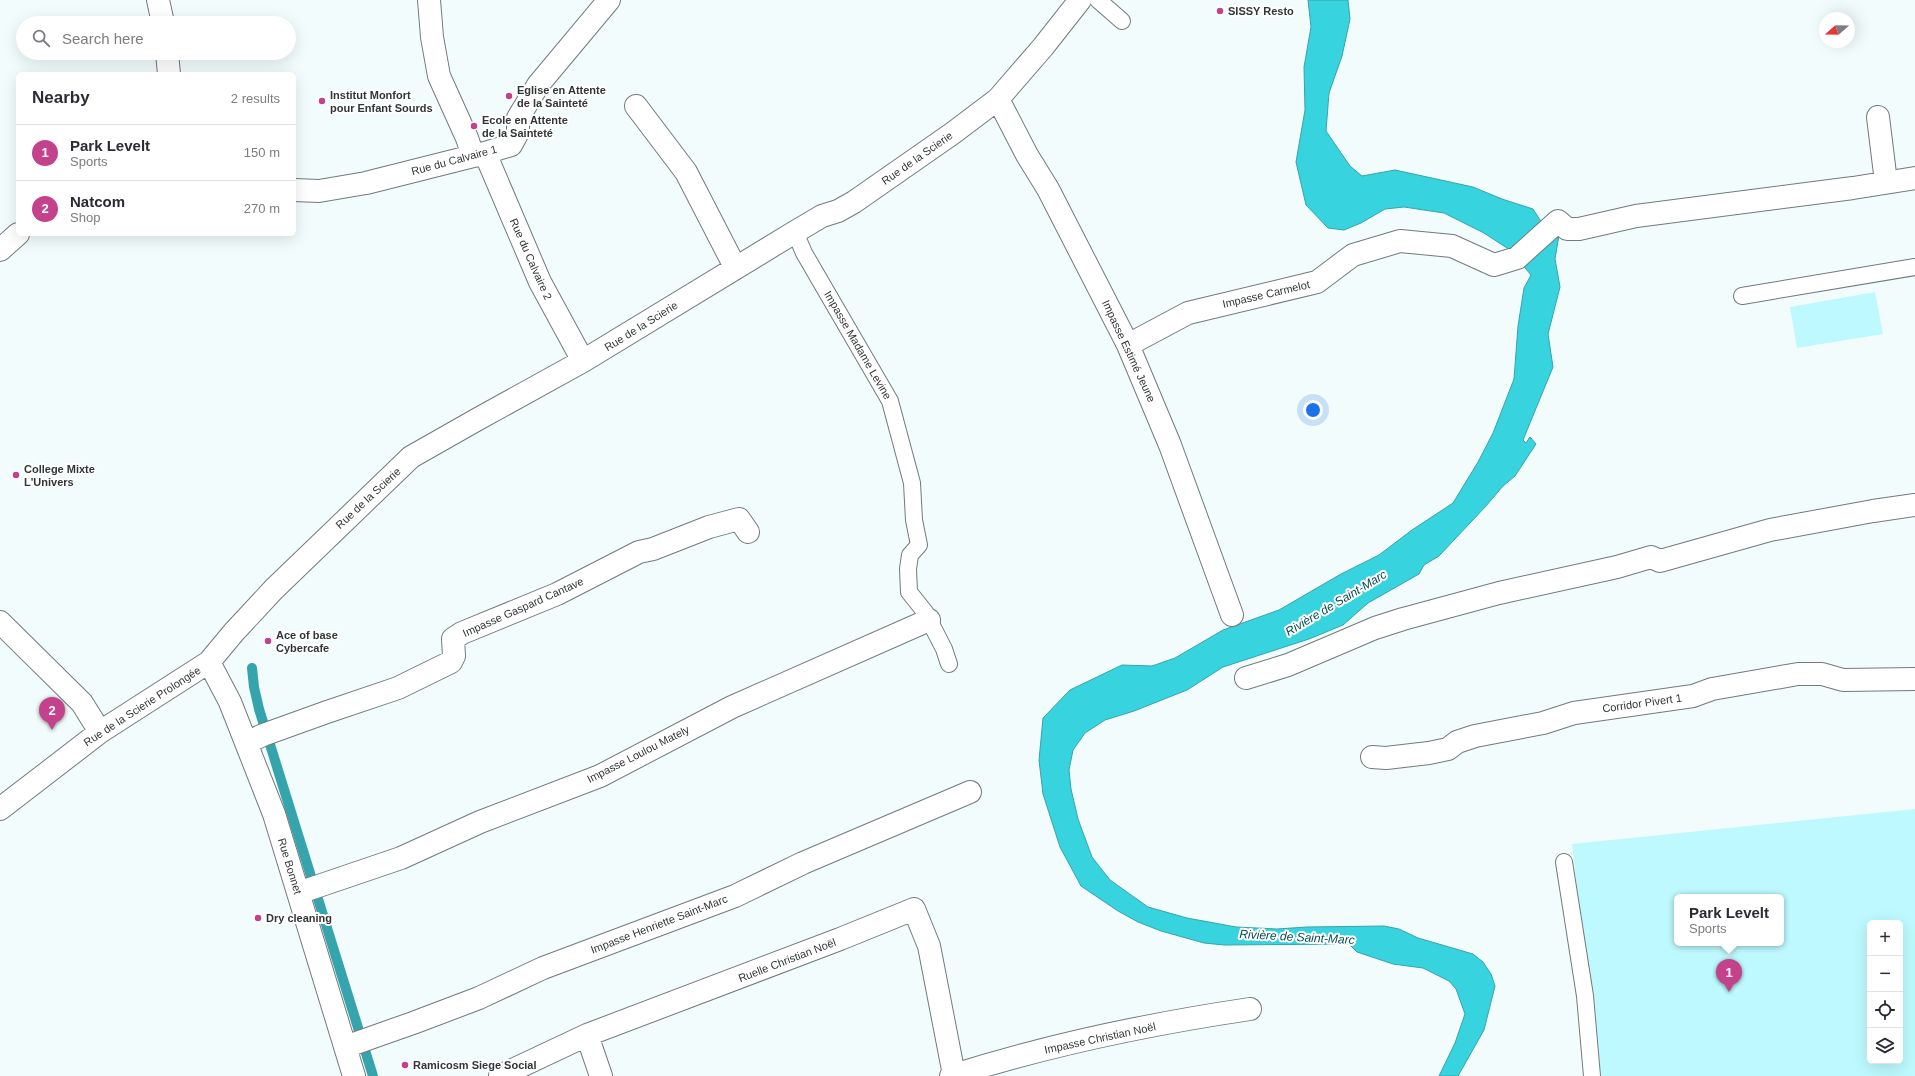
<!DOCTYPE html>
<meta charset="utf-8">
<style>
body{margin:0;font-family:Arial,sans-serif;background:#f2f2f3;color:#2b2b33}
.controls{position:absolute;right:12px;bottom:12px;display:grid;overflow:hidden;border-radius:6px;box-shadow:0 4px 16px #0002}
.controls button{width:36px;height:36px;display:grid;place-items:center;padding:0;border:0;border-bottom:1px solid #e1e1e2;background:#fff;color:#2b2b33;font:20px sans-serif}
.compass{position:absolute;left:1819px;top:12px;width:36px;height:36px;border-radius:50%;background:#fff;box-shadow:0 4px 16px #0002;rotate:250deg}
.you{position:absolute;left:1313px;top:410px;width:14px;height:14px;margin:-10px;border:3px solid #fff;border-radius:50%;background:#1a73e8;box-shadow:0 0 0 6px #1a73e833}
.badge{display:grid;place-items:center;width:26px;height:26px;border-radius:50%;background:#c4428b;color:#fff;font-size:13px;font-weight:700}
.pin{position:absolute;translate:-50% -33px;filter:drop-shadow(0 1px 2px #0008)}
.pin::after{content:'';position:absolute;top:21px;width:14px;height:12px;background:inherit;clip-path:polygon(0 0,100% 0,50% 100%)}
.popup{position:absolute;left:1674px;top:894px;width:110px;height:52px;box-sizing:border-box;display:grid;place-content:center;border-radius:6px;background:#fff;filter:drop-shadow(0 1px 3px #0005);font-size:13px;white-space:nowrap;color:#7c7c81}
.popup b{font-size:15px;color:#2b2b33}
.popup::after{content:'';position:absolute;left:50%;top:100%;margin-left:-8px;border:8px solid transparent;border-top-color:#fff}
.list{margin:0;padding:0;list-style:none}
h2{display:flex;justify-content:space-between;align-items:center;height:52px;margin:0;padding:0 16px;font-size:17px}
h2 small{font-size:13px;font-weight:400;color:#7c7c81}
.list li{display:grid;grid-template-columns:26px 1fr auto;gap:12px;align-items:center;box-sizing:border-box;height:56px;padding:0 16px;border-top:1px solid #e1e1e2}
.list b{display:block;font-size:15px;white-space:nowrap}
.list p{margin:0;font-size:13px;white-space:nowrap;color:#7c7c81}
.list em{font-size:13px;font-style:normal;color:#7c7c81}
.icon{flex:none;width:22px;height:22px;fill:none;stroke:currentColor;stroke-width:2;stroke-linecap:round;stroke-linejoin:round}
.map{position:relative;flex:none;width:1915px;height:1076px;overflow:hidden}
.search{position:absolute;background:#fff;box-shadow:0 4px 16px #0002;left:16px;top:16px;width:280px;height:44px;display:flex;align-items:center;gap:10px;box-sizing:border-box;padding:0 14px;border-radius:22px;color:#7c7c81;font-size:15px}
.panel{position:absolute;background:#fff;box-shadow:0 4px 16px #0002;left:16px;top:72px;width:280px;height:164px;border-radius:6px}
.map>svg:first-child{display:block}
.green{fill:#bdf9fe;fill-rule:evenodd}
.water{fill:#37d3df;stroke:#36a4ac}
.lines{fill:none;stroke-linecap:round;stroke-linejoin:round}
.stream{stroke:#36a4ac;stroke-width:10}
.lane-casing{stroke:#727a7b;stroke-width:18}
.street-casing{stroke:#727a7b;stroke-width:24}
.lane{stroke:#fff;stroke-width:16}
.street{stroke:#fff;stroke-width:22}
.poi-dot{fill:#c4428b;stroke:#fff;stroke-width:1.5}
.labels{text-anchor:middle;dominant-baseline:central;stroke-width:4;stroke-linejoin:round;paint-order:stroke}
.poi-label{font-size:11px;font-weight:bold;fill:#323536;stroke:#fff;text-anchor:start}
.street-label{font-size:11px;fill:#323536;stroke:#fff}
.water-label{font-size:12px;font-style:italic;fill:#054a4f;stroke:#fff}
</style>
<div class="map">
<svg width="1915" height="1076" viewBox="0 0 1915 1076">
<rect width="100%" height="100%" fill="#f3fcfd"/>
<!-- green -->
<path class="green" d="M1875 292 1883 334 1797 348 1790 307Z
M1915 809V1076H1598L1572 844ZM1677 897H1781V943H1677ZM1870 923H1900V1061H1870Z"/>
<!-- water -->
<path class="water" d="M1308 0H1348L1350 19 1342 56 1329 93 1326 131 1350 166 1362 176 1395 170 1473 187 1502 199 1533 209 1542 223 1559 235 1555 259 1560 287 1548 334 1553 367 1523 440 1526 443 1530 437 1536 444 1515 476 1503 486 1486 506 1439 556 1424 565 1419 574 1368 603 1343 625 1309 639 1223 667 1187 690 1134 711 1105 720 1085 733 1073 750 1069 770 1071 789 1078 819 1092 857 1110 880 1148 907 1187 918 1236 927 1277 929 1307 927 1384 926 1399 929 1418 938 1473 954 1483 962 1491 974 1495 986 1484 1030 1458 1076H1439L1455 1043 1465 1014 1456 989 1449 981 1423 968 1393 964 1357 952 1349 944 1224 945 1204 943 1161 931 1138 922 1118 911 1081 886 1060 847 1043 794 1039 760 1043 718 1070 690 1122 665 1152 666 1175 658 1223 630 1279 610 1341 574 1379 555 1412 530 1453 503 1478 462 1493 433 1514 379 1518 326 1524 288 1531 275 1510 250 1484 233 1444 213 1404 207 1385 209 1361 223 1344 230 1328 228 1306 205 1296 162 1305 110 1304 67 1311 27Z"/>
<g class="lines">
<!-- stream -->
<path class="stream" d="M252 668 254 687 259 709 373 1076"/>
<!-- lane casing -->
<g class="lane-casing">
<path id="lane" d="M1098 0 1122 21
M795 232 804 253 890 401 912 483 914 520 919 545 910 555 908 569 909 592 925 612 944 649 949 664
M1742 296 1915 267
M1564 862 1585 996 1592 1076"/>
</g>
<!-- street casing -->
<g class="street-casing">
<path id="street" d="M158 0 163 23
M429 0 432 37 439 76 467 138 473 156
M167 53 169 74
M998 99 1027 155 1048 189 1128 345 1170 445 1232 615
M636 106 686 172 735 267
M1878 117 1886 182
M485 153 540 282 583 361
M294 190 319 191 366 183 485 153 511 145 518 132V118L538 85 609 0
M0 250 18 234
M1128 345 1188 313 1317 282 1353 255 1400 241 1452 246 1494 265 1517 258 1558 221 1567 229H1579L1636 216 1853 188 1915 178
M0 622 82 703 100 732
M209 662 230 702 274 814 354 1076
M1246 678 1288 665 1375 628 1403 619 1499 593 1617 567 1651 557 1660 561 1770 530 1873 511 1915 505
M246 743 263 735 327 712 398 688 451 662 454 656 453 639 462 633 557 594 639 552 653 549 709 527 739 519 748 532
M1372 757 1386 758 1429 753 1448 749 1457 742 1475 736 1543 723 1574 713 1693 696 1712 689 1798 674H1822L1843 680 1915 679
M0 809 100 732 209 662 234 632 274 589 411 457 478 419 583 361 795 232 822 216 838 211 854 202 953 133 998 99 1043 47 1080 0
M298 893 401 858 480 822 600 776 732 707 929 620
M587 1035 601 1076
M345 1047 413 1023 479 998 543 968 735 896 803 863 970 792
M500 1076 587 1035 840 939 914 909 929 946 954 1075
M951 1076C1048 1045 1149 1024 1250 1009"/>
</g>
<!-- lane -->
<use href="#lane" class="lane"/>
<!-- street -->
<use href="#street" class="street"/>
</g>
<!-- markers -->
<g class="poi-dot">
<circle cx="1220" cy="11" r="4"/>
<circle cx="509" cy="96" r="4"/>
<circle cx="322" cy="101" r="4"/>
<circle cx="474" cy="126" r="4"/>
<circle cx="16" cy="475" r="4"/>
<circle cx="268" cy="641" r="4"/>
<circle cx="258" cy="918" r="4"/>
<circle cx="405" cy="1065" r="4"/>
</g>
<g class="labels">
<!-- poi labels -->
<g class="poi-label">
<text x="1228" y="11">SISSY Resto</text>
<text x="517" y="90">Eglise en Attente<tspan x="517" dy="13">de la Sainteté</tspan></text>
<text x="330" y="95">Institut Monfort<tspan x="330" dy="13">pour Enfant Sourds</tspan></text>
<text x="482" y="120">Ecole en Attente<tspan x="482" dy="13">de la Sainteté</tspan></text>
<text x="24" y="469">College Mixte<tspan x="24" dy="13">L'Univers</tspan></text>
<text x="276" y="635">Ace of base<tspan x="276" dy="13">Cybercafe</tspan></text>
<text x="266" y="918">Dry cleaning</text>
<text x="413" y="1065">Ramicosm Siege Social</text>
</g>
<!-- street labels -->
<g class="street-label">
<text transform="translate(917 158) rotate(-35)">Rue de la Scierie</text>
<text transform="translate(454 160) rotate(-15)">Rue du Calvaire 1</text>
<text transform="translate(531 259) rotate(66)">Rue du Calvaire 2</text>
<text transform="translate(1266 294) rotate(-13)">Impasse Carmelot</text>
<text transform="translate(641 326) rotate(-32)">Rue de la Scierie</text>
<text transform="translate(858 345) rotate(60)">Impasse Madame Levine</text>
<text transform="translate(1129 351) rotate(65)">Impasse Estimé Jeune</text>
<text transform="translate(368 498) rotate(-43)">Rue de la Scierie</text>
<text transform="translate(523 607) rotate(-24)">Impasse Gaspard Cantave</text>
<text transform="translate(1642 703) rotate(-8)">Corridor Pivert 1</text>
<text transform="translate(142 706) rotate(-33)">Rue de la Scierie Prolongée</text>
<text transform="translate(638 754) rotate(-27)">Impasse Loulou Mately</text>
<text transform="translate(290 866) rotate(73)">Rue Bonnet</text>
<text transform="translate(659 924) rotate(-21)">Impasse Henriette Saint-Marc</text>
<text transform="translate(787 960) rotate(-21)">Ruelle Christian Noël</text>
<text transform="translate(1100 1038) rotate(-12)">Impasse Christian Noël</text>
</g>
<!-- water labels -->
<g class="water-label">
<text transform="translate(1336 603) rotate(-31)">Rivière de Saint-Marc</text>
<text transform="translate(1297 937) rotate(3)">Rivière de Saint-Marc</text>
</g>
</g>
</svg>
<div class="controls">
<button>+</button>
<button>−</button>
<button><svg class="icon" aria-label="locate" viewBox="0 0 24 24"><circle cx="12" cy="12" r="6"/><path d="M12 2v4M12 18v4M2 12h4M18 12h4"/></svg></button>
<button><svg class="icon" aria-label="layers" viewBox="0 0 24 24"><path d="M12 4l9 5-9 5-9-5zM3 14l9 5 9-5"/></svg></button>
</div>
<svg class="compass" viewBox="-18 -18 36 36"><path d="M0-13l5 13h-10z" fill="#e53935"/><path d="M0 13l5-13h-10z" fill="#7c7c81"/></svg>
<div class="you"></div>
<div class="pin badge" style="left:1729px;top:992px">1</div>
<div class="popup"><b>Park Levelt</b>Sports</div>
<div class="pin badge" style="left:52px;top:730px">2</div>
<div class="search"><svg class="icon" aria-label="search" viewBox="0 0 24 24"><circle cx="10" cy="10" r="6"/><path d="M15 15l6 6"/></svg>Search here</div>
<section class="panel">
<h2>Nearby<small>2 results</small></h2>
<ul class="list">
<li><span class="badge">1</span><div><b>Park Levelt</b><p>Sports</p></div><em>150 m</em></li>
<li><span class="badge">2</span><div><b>Natcom</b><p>Shop</p></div><em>270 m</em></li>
</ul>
</section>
</div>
